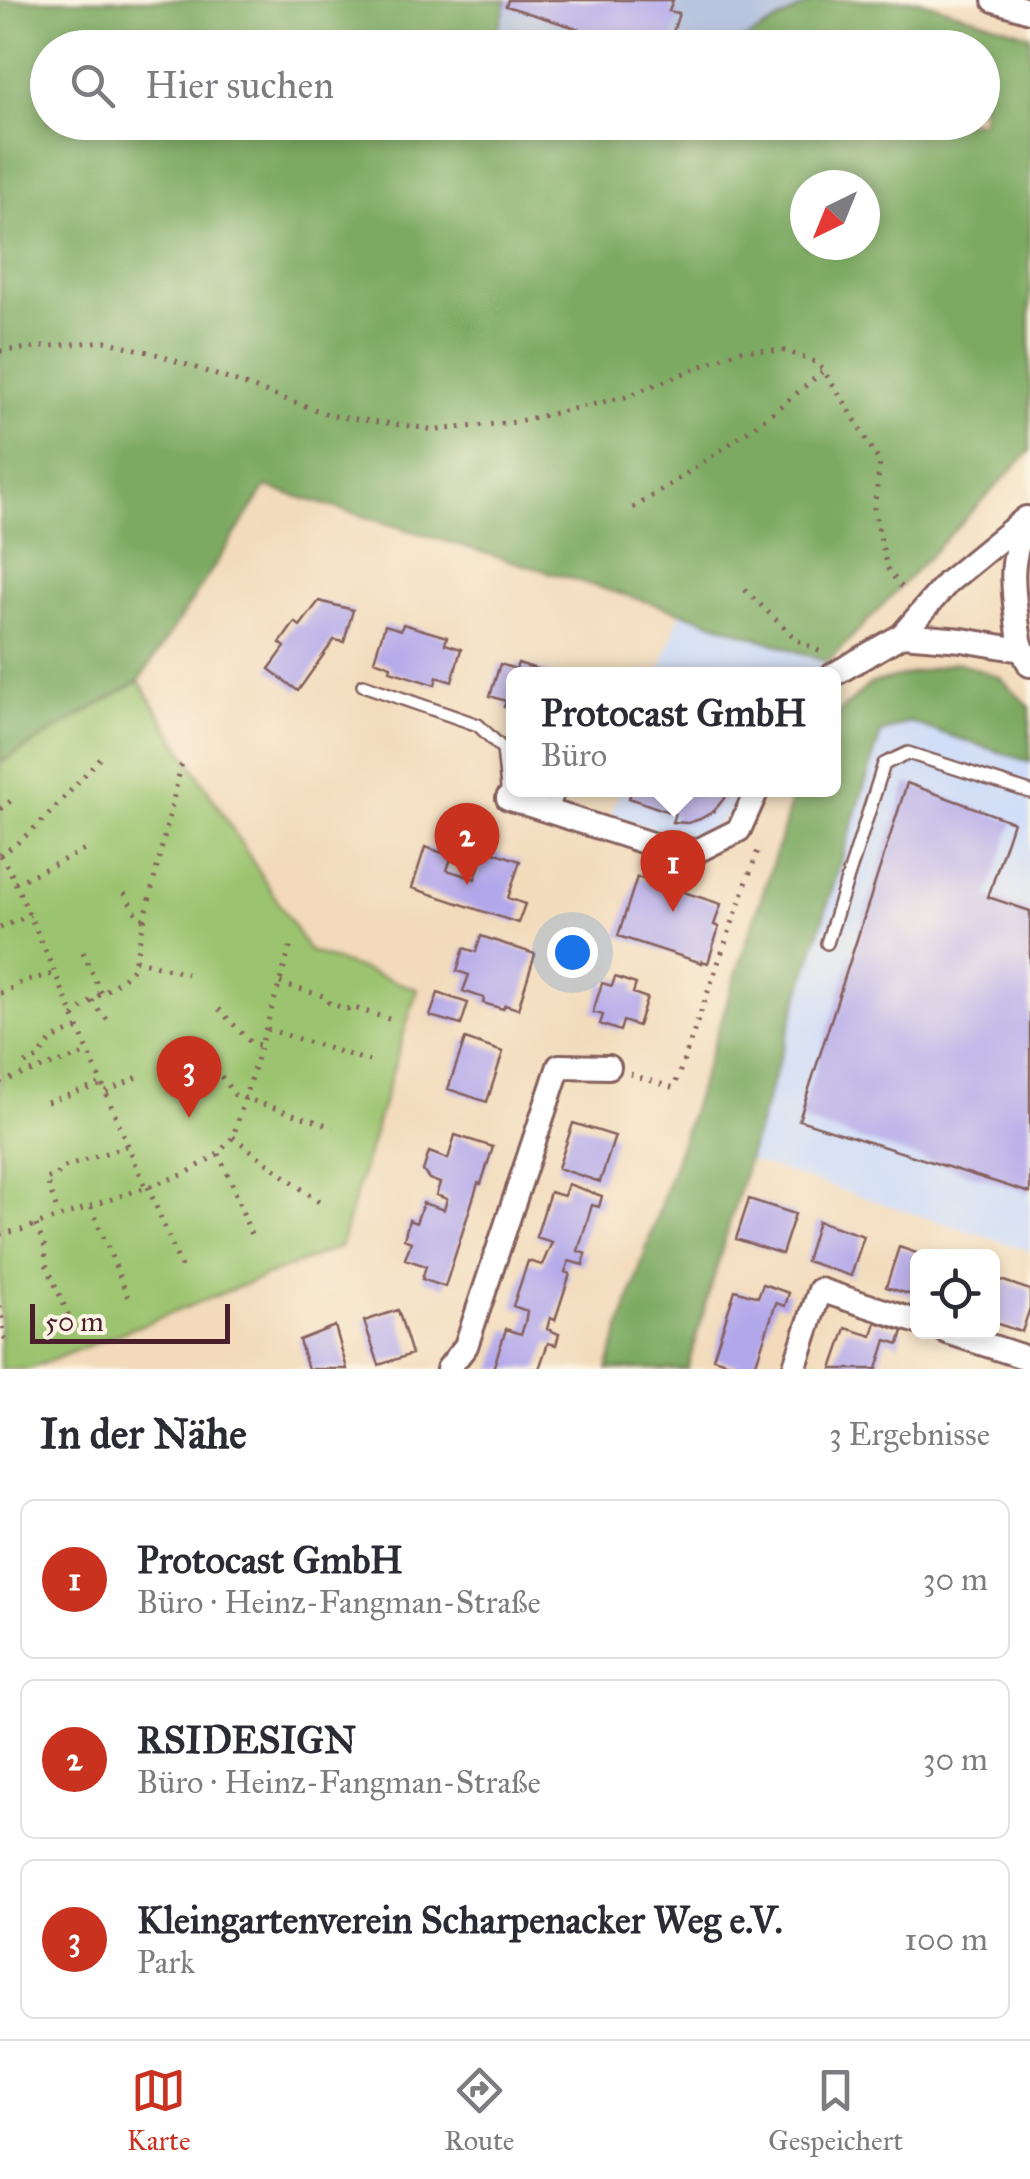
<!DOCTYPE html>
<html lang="de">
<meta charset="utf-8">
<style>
body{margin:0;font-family:"IM FELL Great Primer",serif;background:#f7f7f7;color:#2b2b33}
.controls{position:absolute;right:30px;bottom:30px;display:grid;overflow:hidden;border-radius:15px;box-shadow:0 5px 15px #0003}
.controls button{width:90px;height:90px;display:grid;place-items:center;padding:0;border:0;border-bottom:2px solid #e1e1e2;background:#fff;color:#2b2b33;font:50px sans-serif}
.compass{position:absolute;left:790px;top:170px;width:90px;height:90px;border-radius:50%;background:#fff;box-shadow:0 5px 15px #0003;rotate:223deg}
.scale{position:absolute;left:30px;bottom:25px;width:200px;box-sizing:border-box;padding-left:10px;border:5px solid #4a1f2b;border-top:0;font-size:28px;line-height:35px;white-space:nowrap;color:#4a1f2b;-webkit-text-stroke:8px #fcf5e5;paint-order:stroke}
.you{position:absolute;left:572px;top:952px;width:35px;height:35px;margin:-25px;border:8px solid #fff;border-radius:50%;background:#1a73e8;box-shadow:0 0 0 15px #1a73e833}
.badge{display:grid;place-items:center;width:65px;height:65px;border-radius:50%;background:#c8321e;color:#fff;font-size:32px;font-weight:700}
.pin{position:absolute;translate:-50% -82px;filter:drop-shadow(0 2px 5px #0008)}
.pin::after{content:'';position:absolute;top:52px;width:35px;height:30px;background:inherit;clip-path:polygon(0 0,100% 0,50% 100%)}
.popup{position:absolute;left:506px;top:667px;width:335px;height:130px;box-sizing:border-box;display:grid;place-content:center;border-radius:15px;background:#fff;filter:drop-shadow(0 2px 8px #0005);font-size:32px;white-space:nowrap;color:#7c7c81}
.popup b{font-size:38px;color:#2b2b33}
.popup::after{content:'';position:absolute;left:50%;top:100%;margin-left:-20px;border:20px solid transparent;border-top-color:#fff}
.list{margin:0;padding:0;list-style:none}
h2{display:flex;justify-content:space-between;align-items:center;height:130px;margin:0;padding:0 40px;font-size:42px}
h2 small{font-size:32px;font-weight:400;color:#7c7c81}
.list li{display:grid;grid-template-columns:65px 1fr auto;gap:30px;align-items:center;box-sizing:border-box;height:160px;margin:0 20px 20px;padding:0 20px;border:2px solid #e1e1e2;border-radius:15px}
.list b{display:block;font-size:38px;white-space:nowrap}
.list p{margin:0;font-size:32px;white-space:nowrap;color:#7c7c81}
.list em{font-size:32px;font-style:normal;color:#7c7c81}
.icon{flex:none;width:55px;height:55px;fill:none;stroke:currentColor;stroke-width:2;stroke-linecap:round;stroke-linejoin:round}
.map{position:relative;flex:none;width:1030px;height:1369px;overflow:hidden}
.search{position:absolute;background:#fff;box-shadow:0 5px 15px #0003;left:30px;right:30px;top:30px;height:110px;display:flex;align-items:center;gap:25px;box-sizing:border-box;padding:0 35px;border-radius:55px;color:#7c7c81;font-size:38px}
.sheet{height:670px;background:#fff}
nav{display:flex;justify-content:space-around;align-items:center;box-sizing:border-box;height:140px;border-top:2px solid #e1e1e2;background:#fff;font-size:28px;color:#7c7c81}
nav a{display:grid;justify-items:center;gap:5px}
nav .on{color:#c8321e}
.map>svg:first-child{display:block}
.built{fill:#ccdbf9}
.industrial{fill:#b8c5de}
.green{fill:#9cc470;stroke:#73724e;stroke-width:2.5}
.forest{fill:#7daa62;stroke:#646446;stroke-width:2.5;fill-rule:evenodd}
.building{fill:#b2a7ea}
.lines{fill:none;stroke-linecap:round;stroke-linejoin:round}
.lane-casing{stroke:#85605d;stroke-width:16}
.street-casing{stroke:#85605d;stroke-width:28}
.path{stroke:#85605d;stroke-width:5;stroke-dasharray:2.5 8;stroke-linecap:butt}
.lane{stroke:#fff;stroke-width:11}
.street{stroke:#fff;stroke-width:22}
</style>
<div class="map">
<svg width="1030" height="1369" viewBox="0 0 1030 1369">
<rect width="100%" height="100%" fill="#fcf5e5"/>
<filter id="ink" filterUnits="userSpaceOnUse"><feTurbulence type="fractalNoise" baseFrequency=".01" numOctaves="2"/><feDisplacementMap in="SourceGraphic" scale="20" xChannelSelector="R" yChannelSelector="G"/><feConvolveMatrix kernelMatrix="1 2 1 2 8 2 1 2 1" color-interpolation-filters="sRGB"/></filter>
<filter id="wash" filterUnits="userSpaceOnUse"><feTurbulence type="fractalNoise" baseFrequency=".0048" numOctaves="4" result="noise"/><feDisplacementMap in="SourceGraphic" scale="40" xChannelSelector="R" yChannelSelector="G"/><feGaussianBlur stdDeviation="2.25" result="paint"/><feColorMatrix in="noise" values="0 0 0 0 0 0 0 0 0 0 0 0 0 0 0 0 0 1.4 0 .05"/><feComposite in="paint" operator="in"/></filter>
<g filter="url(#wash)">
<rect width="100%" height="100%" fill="#f2daba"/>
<!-- built -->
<path class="built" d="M681 612 828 662 814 674H659Z
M909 722 1030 762V1251L748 1160 881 733Z
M620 790H741L731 811 718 823 705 830 688 835H672L611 814Z"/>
<!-- industrial -->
<path class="industrial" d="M507 0H815L732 47H549L497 33Z"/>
<!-- green -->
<path class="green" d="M139 681 309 951 417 989 340 1247 29 1369H0V763Z"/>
<!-- forest -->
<path class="forest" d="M0 0H507L497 33 549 47 48 48V122H982V48L732 47 815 0H919L1030 35V451L828 662 681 612 266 487 139 681 0 763ZM805 185H865V245H805Z
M957 662 999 677 1030 707V762L909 722 881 733 748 1160 687 1369H607L785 825 793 790H833V718L870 684Z"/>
<g id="blocks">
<!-- building -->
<path class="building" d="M508 0H673L669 11 679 13 668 48H639L506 6Z
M319 601 353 610 344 642 334 640 298 691 269 669 285 647 280 643 295 622 300 626Z
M403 624 447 637 445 644 461 649 452 682 437 677 435 685 390 671 391 666 374 660 385 625 401 630Z
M518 663 552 674H513V710L504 707 506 701 490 696 500 664 516 669Z
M907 783 1013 822 988 897 1030 911V1193L799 1120Z
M632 790H727L725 797 714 811 700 819 688 823 672 822 675 814 629 798Z
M425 847 452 856 447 870 475 879 485 849 520 861 508 898 525 904 518 923 412 888Z
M637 877 721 904 714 925 719 927 708 963 702 961V963L618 936Z
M481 936 535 954 518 1009 505 1005 503 1009 483 1003 484 998 463 991 469 975 457 971 464 948 476 952Z
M615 977 636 984 633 993 647 998 638 1026 623 1021 620 1031 600 1024 603 1015 593 1012 602 983 612 986Z
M438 993 468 1003 461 1025 430 1016Z
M465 1039 503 1052 487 1102 448 1089Z
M573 1123 615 1136 600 1182 558 1168Z
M455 1135 493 1147 481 1184 478 1183 445 1287 422 1279 426 1266 405 1259 411 1242 404 1239 409 1220 416 1223 423 1203 444 1210 447 1199 436 1195 440 1183 429 1179 423 1171 429 1152 448 1159Z
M568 1184 602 1196 599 1207 592 1205 578 1251 586 1254 583 1265 569 1261 565 1272 570 1274 555 1320 550 1318 547 1329 559 1334 556 1345 548 1343 539 1369H493L506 1329 521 1334 525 1323 527 1311 513 1306 528 1261 542 1265 552 1242 536 1237 550 1192 564 1196Z
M749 1199 795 1214 782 1254 736 1239Z
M818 1221 864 1236 851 1276 806 1261Z
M899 1247 925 1256H918V1297L886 1287Z
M992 1277 1030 1290V1308L1022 1332 992 1322Z
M763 1284 789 1293 785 1306 776 1303 754 1369H748L713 1358 735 1290 758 1297Z
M398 1310 412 1354 379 1365 364 1321Z
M876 1322 903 1331 899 1344 886 1340 877 1369H832L846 1328 872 1336Z
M335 1326 347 1369H308L299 1340Z"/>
</g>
</g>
<g filter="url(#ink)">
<use href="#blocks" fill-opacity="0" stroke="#85605d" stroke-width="2.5"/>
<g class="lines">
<!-- lane casing -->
<g class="lane-casing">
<path id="lane" d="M363 685 478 725 503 749 508 798
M550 812 560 790
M827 943 884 764 908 753 1030 792"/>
</g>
<!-- street casing -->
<g class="street-casing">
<path id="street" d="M994 0 1030 11
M1025 520C1011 562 1011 576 1017 620 1019 637 1021 650 1030 665
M902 635 948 582 1026 518
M833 675 902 635 962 640 1021 650
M508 798 679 853 701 849 739 830 757 790
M947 1332 1030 1359
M448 1369 466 1346 559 1066 609 1067
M794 1369 820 1290 918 1322"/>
</g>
<!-- path -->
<path class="path" d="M0 351 105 341 156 354 334 416 437 430 515 422 625 397 741 350 785 351 818 363 847 406 880 463 874 509 887 568 906 593
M633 508C699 466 764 423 823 371
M745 590 797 640 823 653
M0 809 16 797
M0 855 11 873 55 973 146 1188
M0 855C37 832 72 789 101 756
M15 883 89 848
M124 893 139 918 144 919
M0 928 30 915
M83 952 101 994
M135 960 187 974
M280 983 326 997 329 1003 347 1009 352 1007 395 1021
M0 993C9 991 14 986 22 982 33 978 44 977 55 973
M92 1001 108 1021
M219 1009 252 1044 261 1045
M74 1017C90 997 117 988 133 968L183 758
M267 1029 369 1061
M196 1043 235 1095 333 1127
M25 1064 38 1058 52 1039 79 1028
M630 1074 674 1088 758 850 754 846
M0 1082 89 1053
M106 1092 142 1075
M47 1102 103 1084
M233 1137 323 1205
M218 1154 230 1178 251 1235
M148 1187 182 1269
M56 1207 46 1179 57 1175 62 1168 129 1145
M91 1207 131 1304
M36 1225 46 1250 45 1262 72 1323
M0 1234 21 1230 185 1174 218 1154 233 1137 291 945
M0 1306 6 1346"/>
<!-- lane -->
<use href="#lane" class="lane"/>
<!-- street -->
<use href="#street" class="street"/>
</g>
</g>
</svg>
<div class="controls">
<button><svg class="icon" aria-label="locate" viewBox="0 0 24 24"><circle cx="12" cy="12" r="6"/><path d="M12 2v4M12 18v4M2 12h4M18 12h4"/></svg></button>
</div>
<svg class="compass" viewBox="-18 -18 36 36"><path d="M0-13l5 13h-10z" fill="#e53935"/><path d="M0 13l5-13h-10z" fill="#7c7c81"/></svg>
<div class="scale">50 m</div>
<div class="you"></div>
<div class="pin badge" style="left:673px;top:912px">1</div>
<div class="popup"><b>Protocast GmbH</b>Büro</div>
<div class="pin badge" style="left:467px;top:885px">2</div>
<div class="pin badge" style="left:189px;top:1118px">3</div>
<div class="search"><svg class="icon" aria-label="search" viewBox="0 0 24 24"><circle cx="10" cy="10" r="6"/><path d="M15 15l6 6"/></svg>Hier suchen</div>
</div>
<section class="sheet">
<h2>In der Nähe<small>3 Ergebnisse</small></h2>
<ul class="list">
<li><span class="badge">1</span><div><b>Protocast GmbH</b><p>Büro · Heinz-Fangman-Straße</p></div><em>30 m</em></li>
<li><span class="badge">2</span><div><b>RSIDESIGN</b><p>Büro · Heinz-Fangman-Straße</p></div><em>30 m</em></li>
<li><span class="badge">3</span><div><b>Kleingartenverein Scharpenacker Weg e.V.</b><p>Park</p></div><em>100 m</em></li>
</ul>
</section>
<nav>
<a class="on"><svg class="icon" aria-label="map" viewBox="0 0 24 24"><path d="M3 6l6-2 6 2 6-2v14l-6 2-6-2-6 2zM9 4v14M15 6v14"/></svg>Karte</a>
<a><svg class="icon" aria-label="directions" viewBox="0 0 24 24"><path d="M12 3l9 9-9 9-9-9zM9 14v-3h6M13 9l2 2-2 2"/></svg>Route</a>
<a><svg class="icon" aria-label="saved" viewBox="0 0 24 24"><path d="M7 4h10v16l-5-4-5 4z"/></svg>Gespeichert</a>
</nav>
